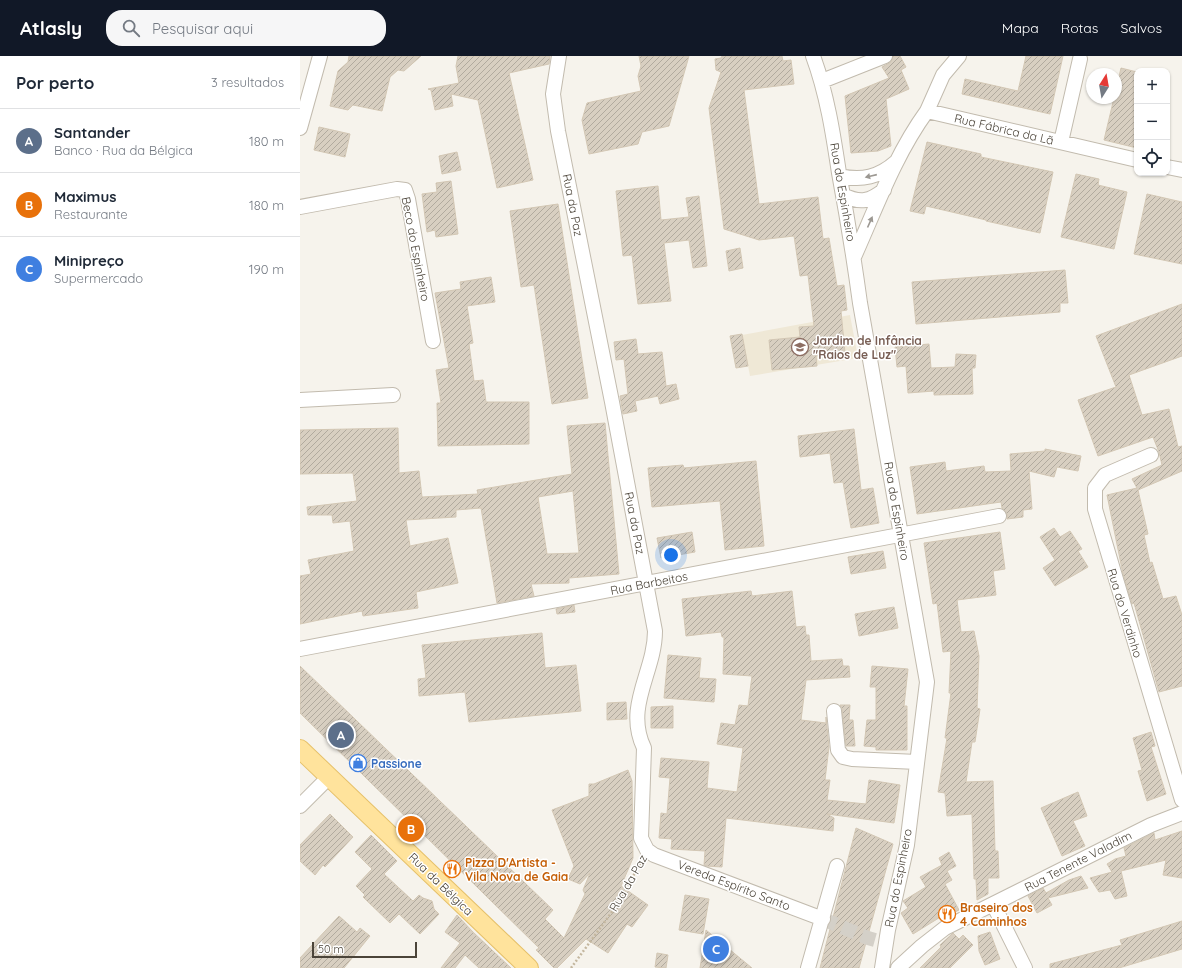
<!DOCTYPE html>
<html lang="pt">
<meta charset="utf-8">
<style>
body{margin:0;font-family:Quicksand,sans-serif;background:#f6f6f7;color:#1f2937}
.controls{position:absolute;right:12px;top:12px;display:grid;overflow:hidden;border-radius:8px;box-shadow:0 1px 3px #0004}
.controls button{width:36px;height:36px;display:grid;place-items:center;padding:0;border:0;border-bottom:1px solid #e0e1e3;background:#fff;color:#1f2937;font:20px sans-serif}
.compass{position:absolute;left:786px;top:12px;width:36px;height:36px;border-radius:50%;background:#fff;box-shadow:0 1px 3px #0004;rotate:11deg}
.scale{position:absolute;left:12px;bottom:10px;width:105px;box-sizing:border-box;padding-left:4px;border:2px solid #4b4439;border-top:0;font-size:11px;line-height:14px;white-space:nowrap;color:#4b4439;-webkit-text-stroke:3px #fff;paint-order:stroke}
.you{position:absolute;left:371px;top:499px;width:14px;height:14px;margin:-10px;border:3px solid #fff;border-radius:50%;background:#1a73e8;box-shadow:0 0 0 6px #1a73e833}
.badge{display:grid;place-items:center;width:26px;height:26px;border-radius:50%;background:#111827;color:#fff;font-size:13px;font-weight:700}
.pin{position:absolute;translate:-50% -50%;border:2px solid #fff;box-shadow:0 1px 4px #0006}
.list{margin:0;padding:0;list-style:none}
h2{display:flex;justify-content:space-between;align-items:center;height:52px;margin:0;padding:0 16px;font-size:17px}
h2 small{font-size:13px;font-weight:400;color:#747a83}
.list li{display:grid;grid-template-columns:26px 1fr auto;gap:12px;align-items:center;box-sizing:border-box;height:64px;padding:0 16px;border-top:1px solid #e0e1e3}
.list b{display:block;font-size:15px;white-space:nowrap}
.list p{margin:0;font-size:13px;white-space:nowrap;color:#747a83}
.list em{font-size:13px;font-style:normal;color:#747a83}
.icon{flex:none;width:22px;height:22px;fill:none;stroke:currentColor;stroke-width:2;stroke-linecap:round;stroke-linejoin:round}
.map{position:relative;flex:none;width:882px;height:912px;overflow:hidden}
header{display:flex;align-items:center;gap:24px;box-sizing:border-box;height:56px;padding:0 20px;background:#111827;color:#fff}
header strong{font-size:19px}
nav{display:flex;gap:22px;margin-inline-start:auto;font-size:14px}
.search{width:280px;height:36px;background:#f6f6f7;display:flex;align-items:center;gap:10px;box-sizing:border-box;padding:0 14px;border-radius:16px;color:#747a83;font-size:15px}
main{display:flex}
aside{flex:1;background:#fff}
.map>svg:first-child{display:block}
.education{fill:#efe8d6}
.building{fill:url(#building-hatch);stroke:#d3c7b4;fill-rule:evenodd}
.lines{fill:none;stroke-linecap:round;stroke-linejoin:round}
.minor-tunnel{stroke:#d4d0c8;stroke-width:14;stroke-dasharray:14 7;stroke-linecap:butt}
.minor-casing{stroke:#c2bbae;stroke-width:16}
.major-casing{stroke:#e6c16a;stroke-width:20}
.path{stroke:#c4b79f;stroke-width:2.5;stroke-dasharray:2 2;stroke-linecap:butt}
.minor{stroke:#fff;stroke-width:14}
.major{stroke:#ffe39c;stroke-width:18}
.oneway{fill:#9c9892}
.labels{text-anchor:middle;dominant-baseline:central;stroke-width:3;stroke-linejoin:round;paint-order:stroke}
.street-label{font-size:12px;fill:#4b4439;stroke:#fff}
.education-label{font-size:12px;font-weight:bold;fill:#785e54;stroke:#fff;text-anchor:start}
.shop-label{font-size:12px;font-weight:bold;fill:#366cbe;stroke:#fff;text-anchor:start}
.food-label{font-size:12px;font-weight:bold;fill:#c56008;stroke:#fff;text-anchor:start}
</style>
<header>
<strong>Atlasly</strong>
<div class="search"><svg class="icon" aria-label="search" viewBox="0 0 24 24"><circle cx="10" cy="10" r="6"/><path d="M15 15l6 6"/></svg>Pesquisar aqui</div>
<nav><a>Mapa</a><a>Rotas</a><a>Salvos</a></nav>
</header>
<main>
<aside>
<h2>Por perto<small>3 resultados</small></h2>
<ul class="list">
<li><span class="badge" style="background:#5c6f8a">A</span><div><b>Santander</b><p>Banco · Rua da Bélgica</p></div><em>180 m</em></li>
<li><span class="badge" style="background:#e8710a">B</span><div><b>Maximus</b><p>Restaurante</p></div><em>180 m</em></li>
<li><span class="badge" style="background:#3f7fe0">C</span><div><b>Minipreço</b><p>Supermercado</p></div><em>190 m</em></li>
</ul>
</aside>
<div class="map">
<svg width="882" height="912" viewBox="0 0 882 912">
<defs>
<pattern id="building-hatch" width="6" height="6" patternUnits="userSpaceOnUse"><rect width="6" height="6" fill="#d8cfc1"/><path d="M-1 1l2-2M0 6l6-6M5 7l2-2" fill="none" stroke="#b1aa9e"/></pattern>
</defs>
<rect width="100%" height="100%" fill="#f6f3ec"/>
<!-- education -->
<path class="education" d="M550 259 558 302 450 320 442 279Z"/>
<!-- building -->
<path class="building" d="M49 0H121L104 15 98 14 90 21 82 55 53 49 48 54 30 50 38 15 48 6Z
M158 0H250L249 8 209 17 233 124 197 132 178 44 151 38 153 50 135 54 131 34 128 33 159 27 156 10Z
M339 0H389L369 70 342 76 338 88 289 98 282 64 287 47 341 35 338 20 341 10Z
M422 0H482L483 5 491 4 494 28 444 34 459 148 518 141 523 183 529 182 537 230 544 229 547 254 541 255 545 297 516 300 517 310 472 314 469 284 500 281 499 271 514 270 508 219 500 220 494 180 459 184 424 173 409 52 421 16 416 14 415 3 421 2Z
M593 0H600L606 11 601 14 609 33 586 43 591 90 578 95 551 97 545 40 589 22 582 11 591 6Z
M726 0H763L750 58 662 38 665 23 718 35Z
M821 12 837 16V92L804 84 814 42H816V33Z
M19 71 50 78 45 101 14 94Z
M627 86 681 98V101L753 116 740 177 686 165V164L626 150 624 158 610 155Z
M157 96 161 114 142 118 139 100Z
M776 118 799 123 798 129 827 136 814 193 761 181Z
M151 125 158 178 136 181 135 174 127 176 122 138 137 136 136 127Z
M358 130 361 164 389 161 386 142 399 140 407 210 393 212 389 184 364 187 371 245 338 248 332 199 323 200 316 135Z
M847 138 882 146V208L834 198Z
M258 148 288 342 252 348 234 229 221 231 210 155Z
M440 192 443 212 429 215 426 195Z
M765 214 768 247H760V256L616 268 612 226Z
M191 221 195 246 167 250 173 287 169 288 174 325 183 324 186 346H229V388L138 390 137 347H141L136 314 149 312 135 237 161 233 160 226Z
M882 248V300L829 319 842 359 869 353 878 391 882 390V415L838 434 848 478 844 479 850 507 852 506 863 543 876 540 882 559V630L859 636 834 547 832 548 823 518 807 439 837 432 832 423 862 409 859 396 853 381 798 400 778 344 816 331 796 280Z
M442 278 448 310 436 312 430 280Z
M336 283 338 298 362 296 366 330 376 328 379 343 360 348 358 340 335 345 337 355 323 358 320 340 328 338 324 303 316 304 314 286Z
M629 288 631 312 655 311 656 298 676 299 675 312H672L673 338 634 339V335L608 337 606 310 597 311 595 291Z
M305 367 319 518 269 522V527L231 528 234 540 197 547 181 452 156 454V461L106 464 110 490 148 482 158 527 116 536 118 552 63 560 62 555 0 568V520L11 518 8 504 54 495 50 465 33 467 32 459H8L7 451 57 445 53 417 0 418V374L98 372 99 417 119 415 122 441 178 438 177 434 272 418 267 370ZM273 435 279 497 247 498 238 441Z
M554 373 561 434 573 432 579 467 551 472 543 426 534 427 530 397 500 401 498 380Z
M745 393 781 400 778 415 757 411 754 421 729 415 732 453 723 454V461L707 463V458L702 452 701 446 617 458 610 411 645 406 646 415 684 410 685 416 711 415 710 398 745 395Z
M456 405 464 490 425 494 420 445 352 451 348 412 383 409 384 412Z
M754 472 760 481 770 475 782 493 778 495 788 511 755 530 743 512 755 504 740 481Z
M392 476 395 496 361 502 357 482Z
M700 476 705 513 693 515 696 539 657 544 661 576 674 575 679 600 677 652 680 653 675 686H672L666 726 693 725 695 795H698L699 822H688V838L677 844 676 823H674L672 758 647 760 645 737 638 736 647 682H645L651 637H649L651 595 643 596 637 547 633 548 624 487Z
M583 495 586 512 551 518 548 501Z
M451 535 452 540 492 535 496 571 505 570 506 579H509L511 605 542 603 543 610H549L550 621 506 624 501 664 526 667V661L529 691 525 724H530L527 744 566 748 569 724 600 729 594 767 527 758 534 762 533 775 426 762 422 811 406 810 404 809 405 795 371 793 372 783 359 782 361 757 367 758 370 722 359 721 361 702 409 706 407 732 437 736 443 692 417 688 421 667 435 669 439 649 448 650 452 620 423 618 424 581H422L421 576 386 580 382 543Z
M274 549 275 556 257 558 256 553Z
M594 551 598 572 559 580 555 558Z
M242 577 245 612 276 609 281 655 169 666 165 636 119 640 118 623 126 622 122 589Z
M368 599 401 602 399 622 416 623 414 646 364 642Z
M0 610 253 854 245 863 264 882 285 838 283 834 290 817 280 828 268 823 274 810 252 754 289 740V728H294L328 714 332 725 333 802 321 830 348 849 332 871 327 868 308 897 286 883 257 912H254L236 894 239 892 0 657Z
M572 610 608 613 604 650H607V694H576V691L564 690 567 664H576V631H570Z
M326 646 327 663 307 664V647Z
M540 649H550L549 664H553L555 690H546L542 654Z
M373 650V672H351V651Z
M851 676 855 690 851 691 866 738 847 745 838 715 842 714 833 682Z
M778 736 787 760 773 765 785 790 762 800 741 752Z
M30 758 53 781 25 811 23 809 15 819 0 805V789Z
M556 772 593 788 559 912H520Z
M882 775V822L863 819 866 804 821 815 827 840 815 843 810 834 799 836 790 822 812 816 807 808 815 803 826 800 824 792 854 777 855 784Z
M71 779 97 805 84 818 113 845 119 839 123 842 132 845 134 853 139 858 120 878 99 858 90 867 63 841 65 839 56 830 72 813 55 796Z
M649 796 656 810 647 815 652 824 645 828 659 854 643 862 642 860 613 878 601 857 608 852 603 845 626 831 620 821 642 809 639 802Z
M781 820 788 832 748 842 752 849 737 857 728 840 743 832 746 837 769 824Z
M385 839 409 843 403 878 379 874Z
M157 859 173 876 211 912H179L165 899 155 912H141L160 887 145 876Z
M39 860 57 876 60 872 70 880 44 912H0V902Z
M882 865V893L819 912H750V908L822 889 820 884Z
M406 874 452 912H400Z
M690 876 700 903 685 909 679 895 678 880Z
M653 877 659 883 663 879 673 889 650 912H620L641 891 640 889Z
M357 897 368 899 366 912 355 911Z"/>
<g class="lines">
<!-- minor-tunnel -->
<path class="minor-tunnel" d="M523 863 568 882 586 887"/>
<!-- minor casing -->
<g class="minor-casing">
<path id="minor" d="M259 0 253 38 258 75 312 346 355 575C355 616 324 650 344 692L341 782 347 794 354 799 523 863
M513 0C527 38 533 77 539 117 547 160 554 203 560 247L627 626 607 789 588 874 582 912
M522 25 585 0
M627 55 643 19 659 0
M0 72 20 0
M761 86 780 3
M867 111 882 114
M540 120C562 125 579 121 596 106
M543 139C561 148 570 145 584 134
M0 151 97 133 105 134 108 143 133 285
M554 201C576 152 595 99 627 55L837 104
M0 344 93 339
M851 399 805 419 795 432V453L882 744
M0 593 699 460
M534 655 538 694 543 701 552 703 617 706
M0 750 29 721
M693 848 725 912
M508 912 537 810
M598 912 622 890 645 872 851 769 882 757"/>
</g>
<!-- major casing -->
<g class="major-casing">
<path id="major" d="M0 693 229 912"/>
</g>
<!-- path -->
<path class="path" d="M271 912 317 849 341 806"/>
<!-- minor -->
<use href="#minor" class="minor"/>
<!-- major -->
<use href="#major" class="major"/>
</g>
<!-- one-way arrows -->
<defs><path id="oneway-solid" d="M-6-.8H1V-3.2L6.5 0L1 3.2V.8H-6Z"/></defs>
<g class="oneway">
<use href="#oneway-solid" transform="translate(571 120) rotate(167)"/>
<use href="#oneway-solid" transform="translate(570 166) rotate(-66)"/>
</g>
<!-- icons -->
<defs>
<g id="school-ring" transform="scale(0.9)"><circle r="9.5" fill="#fff" stroke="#8d6e63" stroke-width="1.5"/><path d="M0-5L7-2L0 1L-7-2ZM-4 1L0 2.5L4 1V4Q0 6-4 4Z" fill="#8d6e63"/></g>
<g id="shop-ring" transform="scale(0.9)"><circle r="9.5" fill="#fff" stroke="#3f7fe0" stroke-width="1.5"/><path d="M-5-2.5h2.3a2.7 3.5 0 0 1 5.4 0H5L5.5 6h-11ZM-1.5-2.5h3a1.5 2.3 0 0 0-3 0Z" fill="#3f7fe0"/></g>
<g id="restaurant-ring" transform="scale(0.9)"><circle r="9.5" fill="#fff" stroke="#e8710a" stroke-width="1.5"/><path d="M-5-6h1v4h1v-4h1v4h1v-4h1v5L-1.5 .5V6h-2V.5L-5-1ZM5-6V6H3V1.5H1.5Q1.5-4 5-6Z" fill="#e8710a"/></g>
</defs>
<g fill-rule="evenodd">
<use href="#school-ring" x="500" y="291"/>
<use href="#shop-ring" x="58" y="707"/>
<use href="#restaurant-ring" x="152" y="813"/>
<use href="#restaurant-ring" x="647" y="858"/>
</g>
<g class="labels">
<!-- street labels -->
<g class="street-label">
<text transform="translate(704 73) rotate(13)">Rua Fábrica da Lã</text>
<text transform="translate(543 136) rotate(80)">Rua do Espinheiro</text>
<text transform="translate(273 149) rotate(79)">Rua da Paz</text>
<text transform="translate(116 193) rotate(79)">Beco do Espinheiro</text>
<text transform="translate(597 455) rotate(80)">Rua do Espinheiro</text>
<text transform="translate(335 467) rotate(79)">Rua da Paz</text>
<text transform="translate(349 527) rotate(-11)">Rua Barbeitos</text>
<text transform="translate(825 557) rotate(73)">Rua do Verdinho</text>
<text transform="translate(778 805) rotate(-27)">Rua Tenente Valadim</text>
<text transform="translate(598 822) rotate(-79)">Rua do Espinheiro</text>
<text transform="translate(328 827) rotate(-60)">Rua da Paz</text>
<text transform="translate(141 828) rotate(44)">Rua da Bélgica</text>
<text transform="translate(434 829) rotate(21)">Vereda Espírito Santo</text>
</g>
<!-- education labels -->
<g class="education-label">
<text x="513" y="284">Jardim de Infância<tspan x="513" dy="14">"Raios de Luz"</tspan></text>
</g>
<!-- shop labels -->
<g class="shop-label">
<text x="71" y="707">Passione</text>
</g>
<!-- food labels -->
<g class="food-label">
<text x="165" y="806">Pizza D'Artista -<tspan x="165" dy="14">Vila Nova de Gaia</tspan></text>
<text x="660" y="851">Braseiro dos<tspan x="660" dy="14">4 Caminhos</tspan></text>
</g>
</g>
</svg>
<div class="controls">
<button>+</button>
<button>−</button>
<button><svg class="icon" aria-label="locate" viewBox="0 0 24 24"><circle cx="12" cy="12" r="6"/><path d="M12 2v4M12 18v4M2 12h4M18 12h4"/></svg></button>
</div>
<svg class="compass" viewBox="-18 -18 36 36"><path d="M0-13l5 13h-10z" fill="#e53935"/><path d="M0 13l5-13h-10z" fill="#747a83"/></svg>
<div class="scale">50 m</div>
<div class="you"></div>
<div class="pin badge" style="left:41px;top:679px;background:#5c6f8a">A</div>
<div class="pin badge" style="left:111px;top:773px;background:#e8710a">B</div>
<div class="pin badge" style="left:416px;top:893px;background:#3f7fe0">C</div>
</div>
</main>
